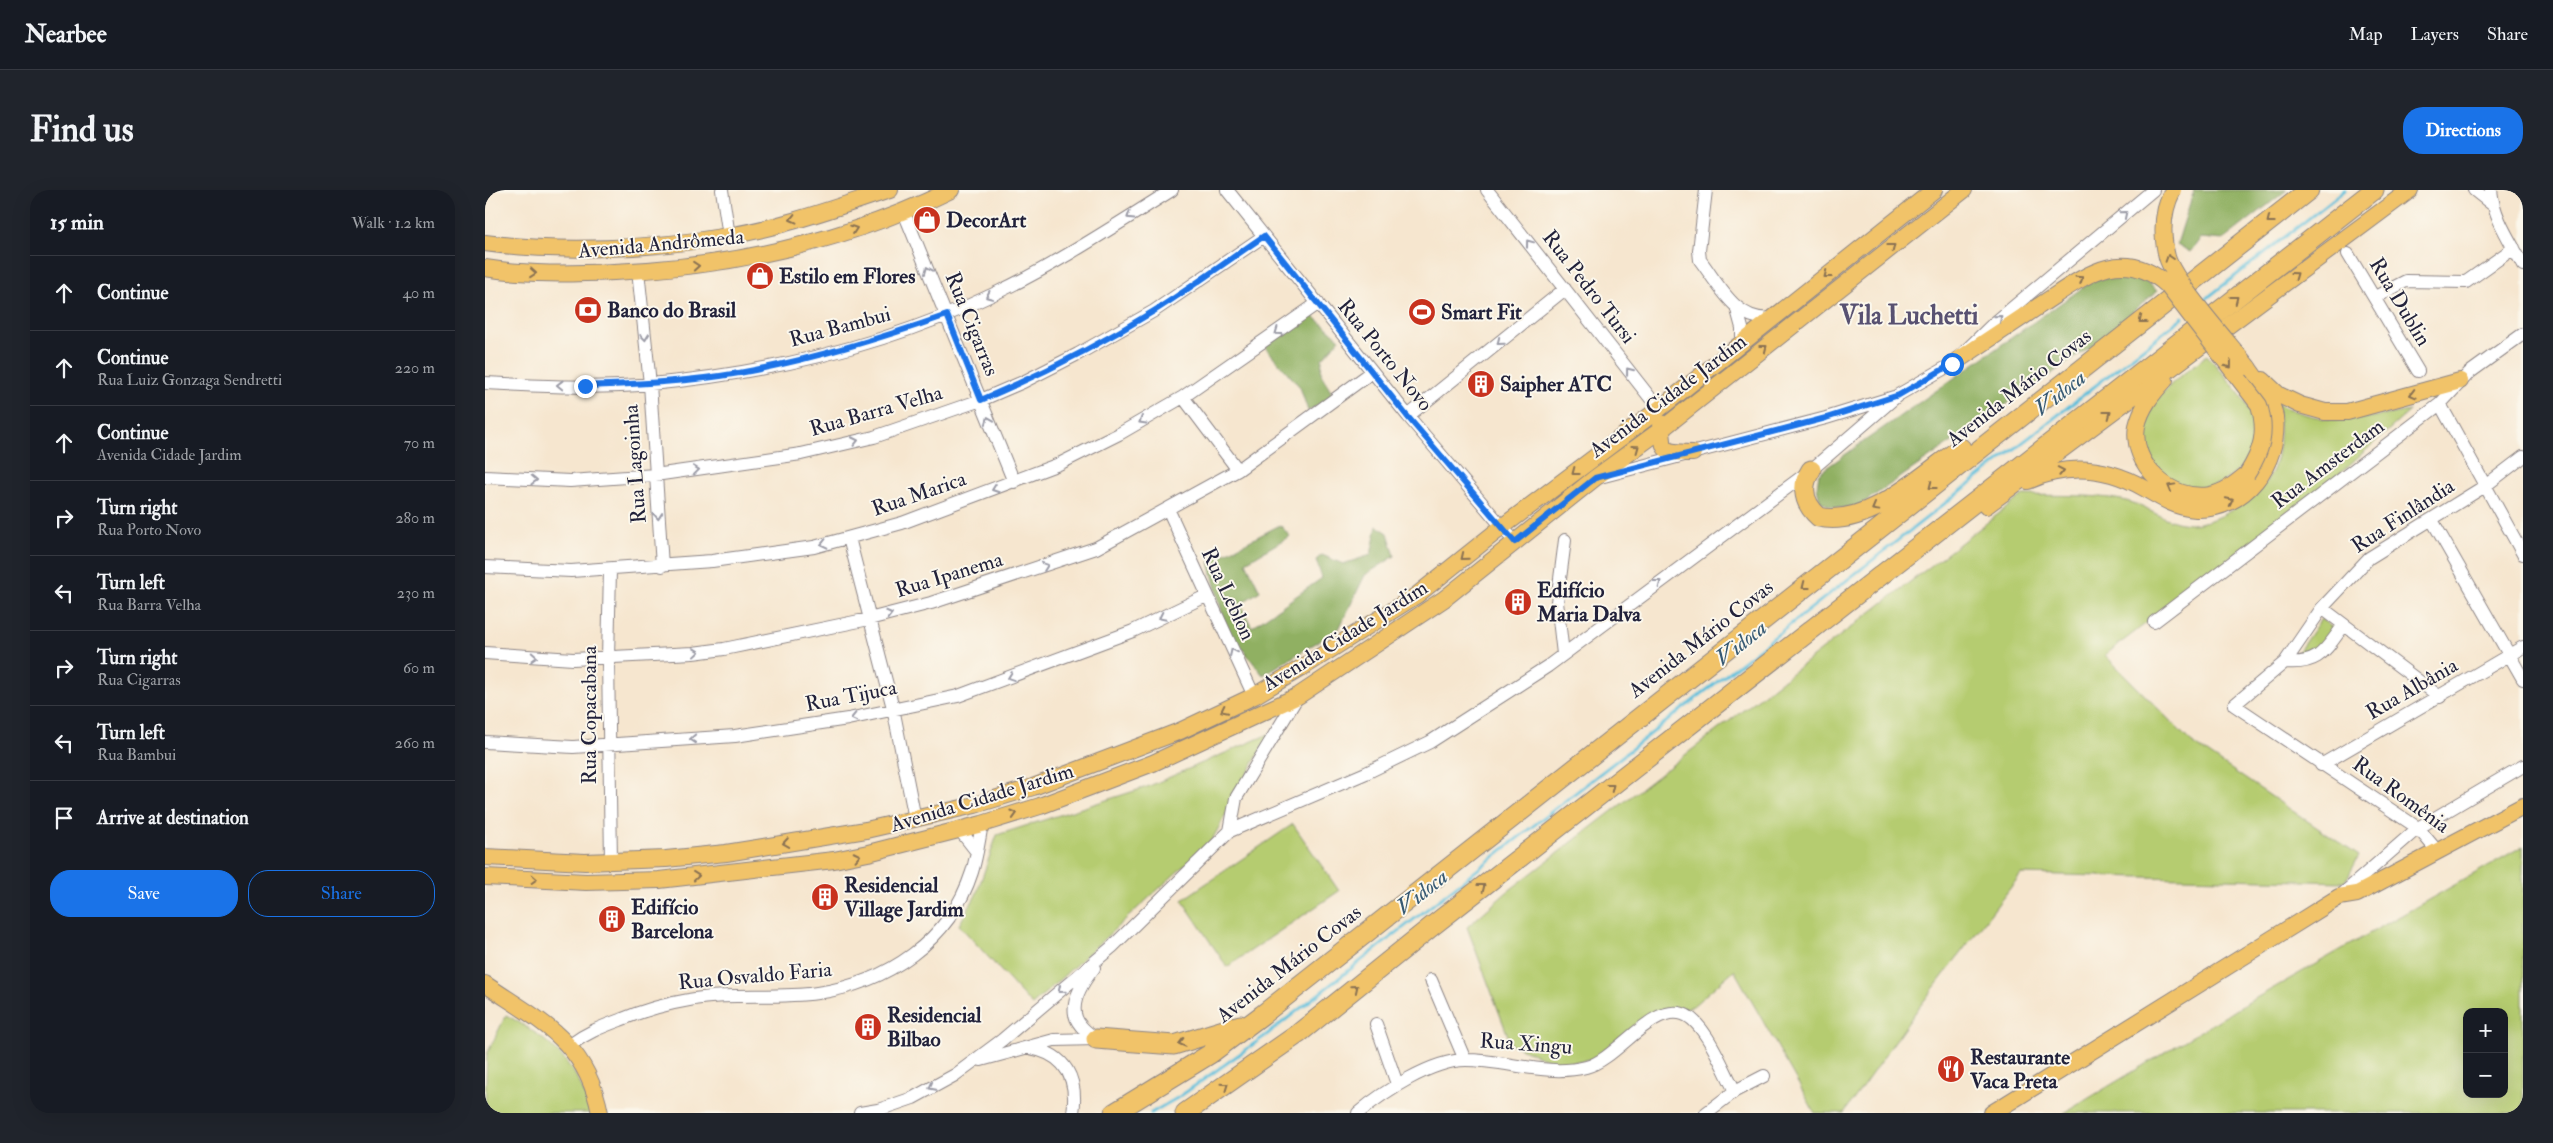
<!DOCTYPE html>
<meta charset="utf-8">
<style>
body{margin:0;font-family:"IM FELL Double Pica",serif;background:#20242c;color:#f1f3f6}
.controls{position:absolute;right:15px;bottom:15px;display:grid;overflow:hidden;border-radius:10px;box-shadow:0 5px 20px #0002}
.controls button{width:45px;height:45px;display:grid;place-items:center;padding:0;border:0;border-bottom:1px solid #363941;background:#171b24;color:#f1f3f6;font:25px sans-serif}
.stop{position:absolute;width:15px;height:15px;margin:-11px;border:4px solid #1a73e8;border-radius:50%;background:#fff}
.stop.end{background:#1a73e8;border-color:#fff;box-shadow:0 1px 5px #0008}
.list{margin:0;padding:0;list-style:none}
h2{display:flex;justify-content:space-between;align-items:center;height:65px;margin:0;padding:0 20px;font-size:21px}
h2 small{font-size:16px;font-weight:400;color:#9ea1a6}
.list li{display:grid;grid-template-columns:32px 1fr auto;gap:15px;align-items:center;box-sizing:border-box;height:75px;padding:0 20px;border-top:1px solid #363941}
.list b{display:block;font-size:19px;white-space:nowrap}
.list p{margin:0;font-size:16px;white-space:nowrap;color:#9ea1a6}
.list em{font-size:16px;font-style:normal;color:#9ea1a6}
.actions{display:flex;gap:10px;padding:15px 20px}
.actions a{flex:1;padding:11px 0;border:1px solid #1a73e8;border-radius:20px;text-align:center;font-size:18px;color:#1a73e8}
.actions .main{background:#1a73e8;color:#fff}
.icon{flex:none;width:28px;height:28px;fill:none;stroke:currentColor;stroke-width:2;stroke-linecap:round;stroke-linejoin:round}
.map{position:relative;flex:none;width:2038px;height:923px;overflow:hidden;border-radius:20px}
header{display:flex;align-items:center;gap:30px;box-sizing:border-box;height:70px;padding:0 25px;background:#171b24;border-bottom:1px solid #363941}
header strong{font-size:24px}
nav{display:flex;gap:28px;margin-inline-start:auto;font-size:18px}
.intro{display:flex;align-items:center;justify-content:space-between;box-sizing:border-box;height:120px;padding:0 30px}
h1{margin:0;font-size:35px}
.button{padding:12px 22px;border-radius:20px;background:#1a73e8;color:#fff;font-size:18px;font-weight:700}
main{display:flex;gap:30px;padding:0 30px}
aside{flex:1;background:#171b24;border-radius:20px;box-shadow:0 5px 20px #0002}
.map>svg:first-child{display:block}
.green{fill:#b5cc70;stroke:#6c7756;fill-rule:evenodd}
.forest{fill:#90b062;stroke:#59694e}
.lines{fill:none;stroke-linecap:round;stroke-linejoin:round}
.stream{stroke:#5cbedb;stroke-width:3}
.minor-casing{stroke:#8c8485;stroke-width:14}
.major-casing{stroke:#8c8485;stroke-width:18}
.highway-casing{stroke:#8c8485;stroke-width:21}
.minor{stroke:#fff;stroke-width:12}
.major{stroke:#f1c369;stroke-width:16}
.highway{stroke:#f1c369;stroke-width:19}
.major-bridge-casing{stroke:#8c8485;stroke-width:18;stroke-linecap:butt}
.major-bridge{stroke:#f1c369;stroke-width:16}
.oneway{stroke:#9c9ca7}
.oneway2{stroke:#8a7252}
.route{stroke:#1a73e8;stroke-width:6}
.labels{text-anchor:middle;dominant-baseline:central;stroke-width:4;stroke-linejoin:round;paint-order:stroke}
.poi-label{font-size:21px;font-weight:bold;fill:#22223b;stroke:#fbf7ec;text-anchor:start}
.street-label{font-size:21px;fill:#22223b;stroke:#fbf7ec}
.water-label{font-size:22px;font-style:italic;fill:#365973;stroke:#fbf7ec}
.district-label{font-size:26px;font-weight:bold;fill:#585171;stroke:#fbf7ec}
</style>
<header>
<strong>Nearbee</strong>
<nav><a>Map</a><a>Layers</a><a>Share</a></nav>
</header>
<div class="intro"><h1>Find us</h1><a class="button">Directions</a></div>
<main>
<aside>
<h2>15 min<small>Walk · 1.2 km</small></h2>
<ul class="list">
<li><svg class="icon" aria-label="ahead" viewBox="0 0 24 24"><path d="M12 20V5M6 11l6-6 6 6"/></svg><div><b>Continue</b></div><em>40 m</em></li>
<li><svg class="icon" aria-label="ahead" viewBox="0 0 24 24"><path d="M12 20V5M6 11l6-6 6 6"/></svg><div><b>Continue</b><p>Rua Luiz Gonzaga Sendretti</p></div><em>220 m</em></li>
<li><svg class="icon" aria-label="ahead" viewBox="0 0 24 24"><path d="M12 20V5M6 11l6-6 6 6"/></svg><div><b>Continue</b><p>Avenida Cidade Jardim</p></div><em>70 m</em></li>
<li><svg class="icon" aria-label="right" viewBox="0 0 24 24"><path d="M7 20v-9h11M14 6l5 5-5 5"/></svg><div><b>Turn right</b><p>Rua Porto Novo</p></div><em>280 m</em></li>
<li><svg class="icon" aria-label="left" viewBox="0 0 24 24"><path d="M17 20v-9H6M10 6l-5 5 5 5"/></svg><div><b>Turn left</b><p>Rua Barra Velha</p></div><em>230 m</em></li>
<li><svg class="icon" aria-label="right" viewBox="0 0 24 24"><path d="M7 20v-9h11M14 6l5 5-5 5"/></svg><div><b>Turn right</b><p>Rua Cigarras</p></div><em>60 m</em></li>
<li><svg class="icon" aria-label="left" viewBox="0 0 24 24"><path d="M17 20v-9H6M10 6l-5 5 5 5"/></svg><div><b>Turn left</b><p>Rua Bambui</p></div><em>260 m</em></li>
<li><svg class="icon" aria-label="arrive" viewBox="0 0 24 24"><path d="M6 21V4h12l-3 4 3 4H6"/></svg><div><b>Arrive at destination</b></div></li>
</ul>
<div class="actions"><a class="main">Save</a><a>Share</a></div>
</aside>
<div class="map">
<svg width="2038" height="923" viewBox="0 0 2038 923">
<rect width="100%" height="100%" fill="#fbf7ec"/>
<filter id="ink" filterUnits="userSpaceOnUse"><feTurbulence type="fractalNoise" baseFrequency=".02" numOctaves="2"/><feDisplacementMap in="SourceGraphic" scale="10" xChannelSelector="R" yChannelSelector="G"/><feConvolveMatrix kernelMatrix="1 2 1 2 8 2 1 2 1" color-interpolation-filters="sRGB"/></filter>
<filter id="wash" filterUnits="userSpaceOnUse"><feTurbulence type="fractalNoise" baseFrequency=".0096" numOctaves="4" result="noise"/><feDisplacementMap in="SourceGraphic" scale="20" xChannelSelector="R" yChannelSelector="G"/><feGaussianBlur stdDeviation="1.12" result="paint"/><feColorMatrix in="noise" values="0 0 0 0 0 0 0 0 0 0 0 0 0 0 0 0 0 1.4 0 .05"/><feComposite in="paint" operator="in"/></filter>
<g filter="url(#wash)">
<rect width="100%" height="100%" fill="#f6e6cf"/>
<!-- green -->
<path class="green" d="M1722 165C1738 185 1764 208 1768 234 1774 278 1726 313 1688 291 1684 289 1678 287 1675 284 1670 279 1668 270 1665 264 1659 252 1657 236 1663 224 1675 199 1701 182 1722 165Z
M1792 214C1845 237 1869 230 1925 221L1854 284 1620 465 1706 552 1874 666 1860 692 1536 684 1432 820 1359 923H1330L1249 780 1208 816 1151 833 1108 869 1072 874 1026 854 982 737 1022 702 1538 305C1569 306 1606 304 1637 310 1656 313 1680 333 1704 334 1731 335 1782 303 1789 277 1796 255 1795 236 1792 214Z
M1836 429 1849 439 1828 465 1809 468Z
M784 544 727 650 547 815 474 735 491 705 512 645 662 597Z
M808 634 854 701 742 777 697 710Z
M2038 656V923H1579L1764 812ZM1982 822H2019V904H1982Z
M21 825C62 847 95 875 105 923H0L2 864Z"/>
<!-- forest -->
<path class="forest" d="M1709 0H1802L1738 50 1716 48 1705 62 1692 54Z
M1641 85 1659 89 1672 101 1614 151 1378 313C1361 320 1350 320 1335 311L1332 297 1334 283 1610 89Z
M825 123 855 149 837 169 836 184 849 207 823 221 815 197 780 157Z
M795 335 805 346 761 372 775 401 755 414 767 437 837 388 831 370 837 365 858 374 886 365 892 336 903 343 910 366 880 385 854 439 778 485 741 438 724 372Z"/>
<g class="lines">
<!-- stream -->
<path class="stream" d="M1717 112 1860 0
M666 923 694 907 780 846 1698 127"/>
</g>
</g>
<g filter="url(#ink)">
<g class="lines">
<!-- minor casing -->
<g class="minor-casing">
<path id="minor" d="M237 0 244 46
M742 0 923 226 1030 352
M1002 0 1174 219
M1221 0 1214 61 1215 70C1234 95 1252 133 1287 128
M1989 0 2008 15
M2006 0C2009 29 2025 50 2038 75
M418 20 529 292
M1863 64 1933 181
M153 81 165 194 177 376
M1890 107 1921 91 1981 92 2029 58
M1251 116 1257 138V154
M0 193C55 196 111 199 166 194 285 183 403 155 511 103 572 74 629 36 687 0
M698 207 753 280
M1955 214 2038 364
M923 226 1080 99
M0 287 85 291 170 285 316 264 389 247 496 210 538 192 593 164 669 121 779 46
M1115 287 1341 228 1409 207
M683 319 769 506
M1947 330 2038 489
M364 348 408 518 430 629
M0 377 86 381 227 371 329 357 417 333 574 274 634 244 698 207 833 113
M125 380 123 468 126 671
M1837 418 1955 507
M1669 432 1955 214 1984 183 2038 144
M0 463 88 469 208 463 239 459 384 429 446 413 611 358 753 280 887 182
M1078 464 1072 412 1080 350
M1800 472C1835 475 1840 460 1859 435
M0 552 88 557 250 546 363 529 473 506 648 441 721 406
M1836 575 2038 457
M474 639 492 662
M745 641 881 583 945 552 1063 476 1326 280 1413 205 1467 174 1508 134 1668 0
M1953 662 1933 638 1749 515 1800 472 1837 418 1884 368 2000 296 2038 267
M1854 707 1933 638 2038 576
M609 778C597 793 580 818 596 836 600 841 606 845 611 849
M946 790 980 870
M891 834 912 894
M85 855C101 843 116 837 135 830 157 821 180 814 204 810 246 802 290 809 332 803 402 793 465 751 487 682 492 666 494 650 497 634
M545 858C581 864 593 889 588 923
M496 870 569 850 611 849
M375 923 393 920 428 908 470 885 517 850 627 757 745 641 751 608 813 506
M873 923C898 902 947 870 981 870 1021 870 1062 887 1101 877 1133 869 1165 814 1198 824 1220 831 1239 881 1250 901
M1221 923 1250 901 1279 886"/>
</g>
<!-- major casing -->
<g class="major-casing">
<path id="major" d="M0 53C76 63 168 59 243 46 298 37 352 17 405 0
M0 78C43 85 86 84 129 82 246 77 360 52 466 0
M1467 174 1554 116
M1680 190C1667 204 1656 218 1652 236 1645 275 1687 312 1725 305 1739 303 1751 293 1762 284
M1778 190 1794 205 1815 215 1840 222H1862L1975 191
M1176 233C1180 262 1174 262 1208 263
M1543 291C1583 273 1622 277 1659 298 1676 308 1692 318 1711 319 1760 321 1795 273 1790 227 1787 209 1773 192 1763 177
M1501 316 1925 0
M0 667 100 672 181 669 241 663 381 640 490 615 548 597 695 541 769 506 823 474 932 405 1017 337 1174 219 1449 0
M0 687 101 692 174 690 349 670 383 663 497 634 555 616 668 573 813 506 959 409 1110 288 1177 239 1479 0
M0 794C56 832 101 851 115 923
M1507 923 1854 707 1872 704 2038 616"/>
</g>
<!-- highway casing -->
<g class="highway-casing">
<path id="highway" d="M1326 280C1315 297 1319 314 1334 327 1383 338 1438 285 1476 258
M611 849 689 855 755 835
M629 923 725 864 777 825 1824 0
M700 923 813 844 946 737 1889 0"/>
</g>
<!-- minor -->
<use href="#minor" class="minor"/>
<!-- major -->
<use href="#major" class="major"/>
<!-- highway -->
<use href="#highway" class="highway"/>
<!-- major-bridge casing -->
<g class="major-bridge-casing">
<path id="major-bridge" d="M1688 0C1677 21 1676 43 1682 67 1689 92 1745 154 1763 177
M1554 116C1596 89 1636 53 1682 95L1774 215C1782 242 1777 261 1762 284"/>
</g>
<!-- major-bridge -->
<use href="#major-bridge" class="major-bridge"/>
</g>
<!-- one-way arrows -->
<defs><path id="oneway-chevron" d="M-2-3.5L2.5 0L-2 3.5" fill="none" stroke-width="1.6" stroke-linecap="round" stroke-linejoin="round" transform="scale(1.25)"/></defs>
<g class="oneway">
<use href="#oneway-chevron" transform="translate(1639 24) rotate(-40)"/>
<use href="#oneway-chevron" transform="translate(645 26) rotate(148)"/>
<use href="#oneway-chevron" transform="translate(1044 53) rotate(-127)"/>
<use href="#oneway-chevron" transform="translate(443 80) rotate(-112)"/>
<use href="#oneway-chevron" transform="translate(504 106) rotate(156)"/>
<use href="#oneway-chevron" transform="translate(1514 128) rotate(-40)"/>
<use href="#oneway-chevron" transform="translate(793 142) rotate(144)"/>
<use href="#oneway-chevron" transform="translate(160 147) rotate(84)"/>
<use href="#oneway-chevron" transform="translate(1015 152) rotate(141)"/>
<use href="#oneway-chevron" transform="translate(1144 181) rotate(-128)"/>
<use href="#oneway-chevron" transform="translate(75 195) rotate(-179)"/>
<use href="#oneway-chevron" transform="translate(504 230) rotate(-112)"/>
<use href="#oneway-chevron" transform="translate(657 231) rotate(150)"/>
<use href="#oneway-chevron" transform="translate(370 251) rotate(-12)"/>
<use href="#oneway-chevron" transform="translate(211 280) rotate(-7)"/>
<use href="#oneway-chevron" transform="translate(49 290) rotate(2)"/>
<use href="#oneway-chevron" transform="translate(510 299) rotate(160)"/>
<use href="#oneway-chevron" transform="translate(173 326) rotate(85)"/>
<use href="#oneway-chevron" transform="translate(339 354) rotate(167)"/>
<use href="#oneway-chevron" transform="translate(560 376) rotate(-20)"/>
<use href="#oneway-chevron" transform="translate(1173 393) rotate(-37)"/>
<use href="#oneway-chevron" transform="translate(404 424) rotate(-14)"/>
<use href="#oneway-chevron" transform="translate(677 427) rotate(154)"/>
<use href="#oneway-chevron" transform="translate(211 462) rotate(-6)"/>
<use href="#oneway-chevron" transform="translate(748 462) rotate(-116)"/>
<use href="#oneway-chevron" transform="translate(49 467) rotate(3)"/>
<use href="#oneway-chevron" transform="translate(526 487) rotate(160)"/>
<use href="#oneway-chevron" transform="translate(369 528) rotate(167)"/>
<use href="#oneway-chevron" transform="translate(208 549) rotate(176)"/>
<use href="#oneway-chevron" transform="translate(576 800) rotate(140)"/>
<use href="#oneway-chevron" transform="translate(447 897) rotate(152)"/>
</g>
<g class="oneway2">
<use href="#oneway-chevron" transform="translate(308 29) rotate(166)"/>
<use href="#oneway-chevron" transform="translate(1785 30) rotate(142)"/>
<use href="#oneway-chevron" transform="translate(369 39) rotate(-19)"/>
<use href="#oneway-chevron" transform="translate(1407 57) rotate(-38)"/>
<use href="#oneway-chevron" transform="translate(1684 68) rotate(-108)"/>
<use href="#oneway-chevron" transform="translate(211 76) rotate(-5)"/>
<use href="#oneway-chevron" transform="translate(48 83) rotate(5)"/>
<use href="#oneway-chevron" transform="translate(1342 85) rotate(142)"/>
<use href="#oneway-chevron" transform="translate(1810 85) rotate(-36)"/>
<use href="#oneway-chevron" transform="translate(1595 89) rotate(-33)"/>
<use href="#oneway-chevron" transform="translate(1750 109) rotate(-38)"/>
<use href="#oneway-chevron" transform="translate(1657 130) rotate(142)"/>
<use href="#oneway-chevron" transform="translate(1279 158) rotate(-38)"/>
<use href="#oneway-chevron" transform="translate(1744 175) rotate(52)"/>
<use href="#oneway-chevron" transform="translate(1928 204) rotate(165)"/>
<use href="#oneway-chevron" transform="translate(1623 224) rotate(-37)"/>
<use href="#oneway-chevron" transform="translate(1151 258) rotate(-36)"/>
<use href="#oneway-chevron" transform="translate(1576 281) rotate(-11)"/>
<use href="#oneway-chevron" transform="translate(1090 282) rotate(143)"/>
<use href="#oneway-chevron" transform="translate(1447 296) rotate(142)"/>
<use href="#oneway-chevron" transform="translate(1686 297) rotate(-151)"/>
<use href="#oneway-chevron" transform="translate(1745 311) rotate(-26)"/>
<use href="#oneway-chevron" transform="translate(1390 318) rotate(151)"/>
<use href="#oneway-chevron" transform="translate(979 367) rotate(141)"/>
<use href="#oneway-chevron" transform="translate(1320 396) rotate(142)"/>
<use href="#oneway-chevron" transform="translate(739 520) rotate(154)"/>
<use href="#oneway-chevron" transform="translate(1126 597) rotate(-38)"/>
<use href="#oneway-chevron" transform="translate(529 624) rotate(-17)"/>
<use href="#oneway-chevron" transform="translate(301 653) rotate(171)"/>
<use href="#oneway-chevron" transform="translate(372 666) rotate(-12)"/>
<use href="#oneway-chevron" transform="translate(211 686) rotate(-6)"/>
<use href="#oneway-chevron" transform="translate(49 689) rotate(3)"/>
<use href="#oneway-chevron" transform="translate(997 697) rotate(-38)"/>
<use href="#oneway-chevron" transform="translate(870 798) rotate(-39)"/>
<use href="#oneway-chevron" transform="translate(697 853) rotate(166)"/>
<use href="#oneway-chevron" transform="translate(740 896) rotate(-35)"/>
</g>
</g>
<g class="lines" filter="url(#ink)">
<!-- route -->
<path class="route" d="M100 196C151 194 203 192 254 183 326 170 394 149 462 125L496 210C555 185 614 155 669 121 706 98 742 71 779 46L922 226 1030 352 1110 288 1341 228 1414 205 1467 174"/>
</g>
<!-- icons -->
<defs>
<g id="shop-disc" transform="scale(1.4375)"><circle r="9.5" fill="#c8321e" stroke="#fbf7ec"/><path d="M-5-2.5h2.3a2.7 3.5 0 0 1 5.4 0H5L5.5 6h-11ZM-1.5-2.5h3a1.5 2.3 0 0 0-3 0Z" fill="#fff"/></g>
<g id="bank-disc" transform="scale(1.4375)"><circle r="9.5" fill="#c8321e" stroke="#fbf7ec"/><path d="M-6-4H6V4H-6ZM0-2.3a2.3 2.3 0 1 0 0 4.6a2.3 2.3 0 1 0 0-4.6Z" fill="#fff"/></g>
<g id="stadium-disc" transform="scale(1.4375)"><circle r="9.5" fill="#c8321e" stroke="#fbf7ec"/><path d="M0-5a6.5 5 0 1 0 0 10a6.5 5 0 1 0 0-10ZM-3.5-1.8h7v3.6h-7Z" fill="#fff"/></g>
<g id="building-disc" transform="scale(1.4375)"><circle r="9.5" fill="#c8321e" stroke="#fbf7ec"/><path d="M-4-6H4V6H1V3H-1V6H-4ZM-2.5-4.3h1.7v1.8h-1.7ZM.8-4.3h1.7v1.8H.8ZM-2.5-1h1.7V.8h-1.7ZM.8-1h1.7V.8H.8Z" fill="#fff"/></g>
<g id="restaurant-disc" transform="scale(1.4375)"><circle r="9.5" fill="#c8321e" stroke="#fbf7ec"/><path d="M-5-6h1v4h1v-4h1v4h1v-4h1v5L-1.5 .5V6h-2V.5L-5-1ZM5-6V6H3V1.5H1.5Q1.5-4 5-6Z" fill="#fff"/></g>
</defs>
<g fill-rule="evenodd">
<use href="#shop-disc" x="442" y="30"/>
<use href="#shop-disc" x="275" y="86"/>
<use href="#bank-disc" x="103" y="120"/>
<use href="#stadium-disc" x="937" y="122"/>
<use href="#building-disc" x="996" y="194"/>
<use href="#building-disc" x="1033" y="412"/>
<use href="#building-disc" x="340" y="707"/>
<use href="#building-disc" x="127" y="729"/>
<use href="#building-disc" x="383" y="837"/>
<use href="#restaurant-disc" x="1466" y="879"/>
</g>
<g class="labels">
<!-- poi labels -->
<g class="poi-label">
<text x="461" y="30">DecorArt</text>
<text x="294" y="86">Estilo em Flores</text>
<text x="122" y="120">Banco do Brasil</text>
<text x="956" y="122">Smart Fit</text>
<text x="1015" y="194">Saipher ATC</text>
<text x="1052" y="400">Edifício<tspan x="1052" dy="24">Maria Dalva</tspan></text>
<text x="359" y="695">Residencial<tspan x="359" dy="24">Village Jardim</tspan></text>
<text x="146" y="717">Edifício<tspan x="146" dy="24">Barcelona</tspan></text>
<text x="402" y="825">Residencial<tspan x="402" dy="24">Bilbao</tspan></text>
<text x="1485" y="867">Restaurante<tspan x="1485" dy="24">Vaca Preta</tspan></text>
</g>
<!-- street labels -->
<g class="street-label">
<text transform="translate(176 54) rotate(-5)">Avenida Andrômeda</text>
<text transform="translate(1104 97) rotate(52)">Rua Pedro Tursi</text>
<text transform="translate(1915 112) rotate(59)">Rua Dublin</text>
<text transform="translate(487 134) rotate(68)">Rua Cigarras</text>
<text transform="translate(355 137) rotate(-15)">Rua Bambui</text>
<text transform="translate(900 165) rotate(51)">Rua Porto Novo</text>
<text transform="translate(1534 198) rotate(-38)">Avenida Mário Covas</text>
<text transform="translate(1183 206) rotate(-37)">Avenida Cidade Jardim</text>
<text transform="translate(391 221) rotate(-16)">Rua Barra Velha</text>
<text transform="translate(150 274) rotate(-94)">Rua Lagoinha</text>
<text transform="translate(1843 274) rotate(-37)">Rua Amsterdam</text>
<text transform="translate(434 304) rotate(-19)">Rua Marica</text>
<text transform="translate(1918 326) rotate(-33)">Rua Finlândia</text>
<text transform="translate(464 385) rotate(-17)">Rua Ipanema</text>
<text transform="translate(743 404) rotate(65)">Rua Leblon</text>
<text transform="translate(860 446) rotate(-32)">Avenida Cidade Jardim</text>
<text transform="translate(1216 449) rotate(-38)">Avenida Mário Covas</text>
<text transform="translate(1927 499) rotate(-30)">Rua Albânia</text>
<text transform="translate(366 506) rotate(-11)">Rua Tijuca</text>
<text transform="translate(104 525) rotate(-90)">Rua Copacabana</text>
<text transform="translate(1916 605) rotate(36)">Rua Romênia</text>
<text transform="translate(497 608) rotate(-17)">Avenida Cidade Jardim</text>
<text transform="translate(804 774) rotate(-38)">Avenida Mário Covas</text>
<text transform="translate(270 786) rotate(-5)">Rua Osvaldo Faria</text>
<text transform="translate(1041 854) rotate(4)">Rua Xingu</text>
</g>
<!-- water labels -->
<g class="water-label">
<text transform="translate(1575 203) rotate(-38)">Vidoca</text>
<text transform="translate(1256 453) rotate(-38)">Vidoca</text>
<text transform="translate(937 702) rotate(-38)">Vidoca</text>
</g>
<!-- district labels -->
<g class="district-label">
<text x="1424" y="126">Vila Luchetti</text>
</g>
</g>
</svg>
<div class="controls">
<button>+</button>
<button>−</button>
</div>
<div class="stop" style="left:1467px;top:174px"></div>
<div class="stop end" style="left:100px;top:196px"></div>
</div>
</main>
